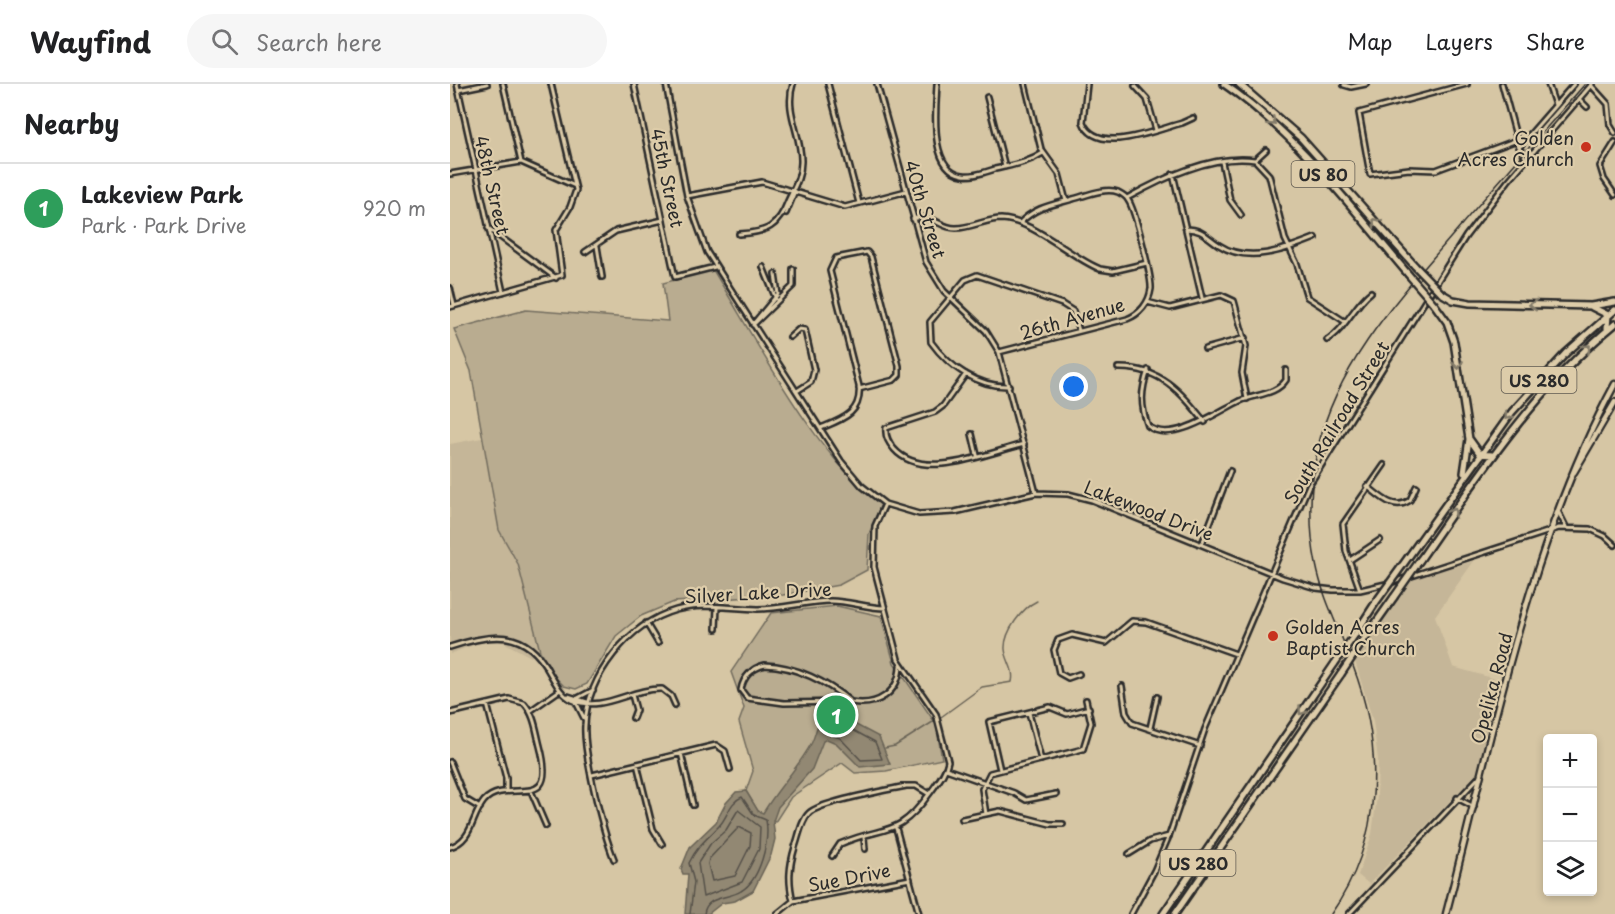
<!DOCTYPE html>
<meta charset="utf-8">
<style>
body{margin:0;font-family:"Playpen Sans",sans-serif;background:#f6f6f6;color:#202124}
.controls{position:absolute;right:18px;bottom:18px;display:grid;overflow:hidden;border-radius:6px;box-shadow:0 3px 9px #0003}
.controls button{width:54px;height:54px;display:grid;place-items:center;padding:0;border:0;border-bottom:2px solid #e0e0e0;background:#fff;color:#202124;font:30px sans-serif}
.you{position:absolute;left:624px;top:303px;width:21px;height:21px;margin:-15px;border:4px solid #fff;border-radius:50%;background:#1a73e8;box-shadow:0 0 0 9px #1a73e833}
.badge{display:grid;place-items:center;width:39px;height:39px;border-radius:50%;background:#c8321e;color:#fff;font-size:20px;font-weight:700}
.pin{position:absolute;translate:-50% -50%;border:3px solid #fff;box-shadow:0 2px 6px #0006}
.list{margin:0;padding:0;list-style:none}
h2{display:flex;justify-content:space-between;align-items:center;height:78px;margin:0;padding:0 24px;font-size:26px}
h2 small{font-size:20px;font-weight:400;color:#757577}
.list li{display:grid;grid-template-columns:39px 1fr auto;gap:18px;align-items:center;box-sizing:border-box;height:90px;padding:0 24px;border-top:2px solid #e0e0e0}
.list b{display:block;font-size:22px;white-space:nowrap}
.list p{margin:0;font-size:20px;white-space:nowrap;color:#757577}
.list em{font-size:20px;font-style:normal;color:#757577}
.icon{flex:none;width:33px;height:33px;fill:none;stroke:currentColor;stroke-width:2;stroke-linecap:round;stroke-linejoin:round}
.map{position:relative;flex:none;width:1165px;height:830px;overflow:hidden}
header{display:flex;align-items:center;gap:36px;box-sizing:border-box;height:84px;padding:0 30px;background:#fff;border-bottom:2px solid #e0e0e0}
header strong{font-size:28px}
nav{display:flex;gap:33px;margin-inline-start:auto;font-size:21px}
.search{width:420px;height:54px;background:#f6f6f6;display:flex;align-items:center;gap:15px;box-sizing:border-box;padding:0 21px;border-radius:33px;color:#757577;font-size:22px}
main{display:flex}
aside{flex:1;background:#fff}
.map>svg:first-child{display:block}
.built{fill:#c5b698}
.green{fill:#b9ac90;stroke:#726c5e;stroke-width:1.5}
.water{fill:#928873;stroke:#696356;stroke-width:1.5}
.lines{fill:none;stroke-linecap:round;stroke-linejoin:round}
.shore{stroke:#545048;stroke-width:1.5}
.stream{stroke:#696356;stroke-width:1.5}
.minor-casing{stroke:#2b2b2b;stroke-width:8}
.major-casing{stroke:#2b2b2b;stroke-width:9}
.highway-casing{stroke:#2b2b2b;stroke-width:10}
.minor{stroke:#ddcca9;stroke-width:3}
.major{stroke:#ddcca9;stroke-width:4.5}
.highway{stroke:#ddcca9;stroke-width:5}
.rail{stroke:#2b2b2b;stroke-width:1.5}
.highway-bridge-casing{stroke:#2b2b2b;stroke-width:10;stroke-linecap:butt}
.highway-bridge{stroke:#ddcca9;stroke-width:5}
.oneway{stroke:#847c6a}
.poi-dot{fill:#c8321e;stroke:#ddcca9;stroke-width:2}
.labels{text-anchor:middle;dominant-baseline:central;stroke-width:4.5;stroke-linejoin:round;paint-order:stroke}
.shield{fill:#ddcca9;stroke:#605b51;stroke-width:1.5}
.shield-label{font-size:16px;font-weight:bold;fill:#2b2b2b}
.poi-label{font-size:18px;fill:#2b2b2b;stroke:#ddcca9;text-anchor:end}
.street-label{font-size:18px;fill:#2b2b2b;stroke:#ddcca9}
</style>
<header>
<strong>Wayfind</strong>
<div class="search"><svg class="icon" aria-label="search" viewBox="0 0 24 24"><circle cx="10" cy="10" r="6"/><path d="M15 15l6 6"/></svg>Search here</div>
<nav><a>Map</a><a>Layers</a><a>Share</a></nav>
</header>
<main>
<aside>
<h2>Nearby<small></small></h2>
<ul class="list">
<li><span class="badge" style="background:#2e9e5b">1</span><div><b>Lakeview Park</b><p>Park · Park Drive</p></div><em>920 m</em></li>
</ul>
</aside>
<div class="map">
<svg width="1165" height="830" viewBox="0 0 1165 830">
<rect width="100%" height="100%" fill="#d6c6a4"/>
<filter id="ink" filterUnits="userSpaceOnUse"><feTurbulence type="fractalNoise" baseFrequency=".0167" numOctaves="2"/><feDisplacementMap in="SourceGraphic" scale="12" xChannelSelector="R" yChannelSelector="G"/><feConvolveMatrix kernelMatrix="1 2 1 2 8 2 1 2 1" color-interpolation-filters="sRGB"/></filter>
<g filter="url(#ink)">
<!-- built -->
<path class="built" d="M32 354 49 446 68 480 90 567 81 573 53 558H31L0 570V360Z
M1024 477 985 532 1003 583 1049 596 1029 687 919 800 908 791 922 750 927 712 928 675 923 637 905 577 961 495Z"/>
<!-- green -->
<path class="green" d="M263 186C307 257 364 371 431 420L419 450 417 486 389 501 333 511 224 518 191 532 166 552 137 600 126 605 114 602 105 593 90 567 68 480 49 446 21 287 4 245 76 226 218 237 213 199Z
M387 522 431 532 444 579 486 640 492 675 436 687 405 689 392 679 341 713 325 738 308 727 296 707 303 687 289 638 294 624 281 588 321 529Z"/>
<!-- water -->
<path class="water" d="M379 630 391 633 429 653 440 680 410 683 386 659 377 655 373 657 362 685 328 723 323 737 325 755 321 771 303 807 285 817 272 819 258 830H235L238 790H233L231 785 240 763 266 738 276 719 286 708 296 707 308 727 313 729C327 705 347 685 361 660 367 649 366 635 379 630Z"/>
<g class="lines">
<!-- shore -->
<path class="shore" d="M378 637 388 638 425 658 432 675 411 676 390 654 373 648Z
M288 726 310 743 309 765 292 798 253 813 248 779 261 759 276 746Z
M289 743 301 749 300 762 285 792 262 797 258 780 259 775Z
M240 830 244 798 239 779C247 762 257 755 269 742 278 733 279 718 292 713L304 731 316 736C320 757 310 796 291 807 279 815 256 811 254 830"/>
<!-- stream -->
<path class="stream" d="M491 633 532 603 562 598C565 585 556 577 555 565 554 548 572 524 587 517
M435 664 445 662 486 636"/>
<!-- minor casing -->
<g class="minor-casing">
<path id="minor" d="M7 0 53 208
M53 0 71 78
M184 0 225 193 265 183
M216 0 237 112 257 168 391 377 412 402 435 420 469 430 505 428 586 409 618 410 642 416 833 494 866 504 883 506H910L940 499 1109 444 1140 445 1155 452 1165 461
M378 0 409 119
M427 0 476 178 494 207 536 247 549 268 586 409
M487 0C486 24 478 86 513 91 523 93 535 88 545 85 562 81 578 79 593 69
M575 0 591 65 609 90 616 117
M637 0 633 38C646 72 706 46 732 39L743 34
M1017 0 909 29 920 90 959 85 986 86 1067 56
M1052 0 1069 63 1077 76
M1098 0 1105 21
M894 1 901 3 916 0
M1141 1 1158 20 1160 41 1165 49
M685 2 697 15 706 46
M8 6 37 0
M537 13 555 83
M1129 15 1137 23
M1165 58 1150 82 1154 95 1165 111
M1069 63 1124 0
M805 76 816 66
M772 78 780 116 791 131
M0 90 71 78 125 102
M723 90 752 214
M237 112 312 98 395 123 456 107
M677 114C713 94 762 70 805 76L819 91 835 155 847 180 857 213 894 237
M420 117 454 108
M336 129 345 107
M463 135C484 129 488 144 506 144 521 144 536 135 551 135 583 136 620 173 650 185L663 187 697 179
M38 144 106 194
M736 145C753 145 756 153 769 161 798 180 835 166 865 154
M289 150C318 148 328 143 338 117 344 104 351 93 351 78 352 51 334 28 343 0
M147 162 152 193
M135 168 166 147 213 136
M313 183 326 215
M0 204 4 221
M697 218 720 224 771 211 784 217 796 262 792 289 797 315
M0 223 112 191 106 146 120 123 126 106 101 0
M304 239 328 210 325 190
M303 241 343 202V185
M340 253 349 245 355 246 364 286 361 298 347 307
M877 256C895 246 904 221 921 208
M755 265 795 254
M549 268 677 235C690 230 699 219 701 205 702 194 685 125 678 116 676 112 672 110 668 108 655 103 635 112 623 115 602 121 585 123 570 139
M668 284C710 283 730 307 755 338
M698 286C691 307 690 321 698 342 721 361 769 327 790 317 806 310 826 311 836 296V286
M516 290 493 322 485 328 436 344C435 353 439 359 444 365 473 398 537 369 574 360
M559 302C528 303 499 283 481 258L480 238 515 196 527 191 612 220 623 227 629 247
M371 344C393 335 412 329 409 302L380 187 386 174 417 168 421 173 449 282V291L444 296 409 305
M522 350 527 371
M917 402C930 412 944 428 960 416L966 403
M1109 429 1116 443
M752 460 780 387
M900 476 930 456
M910 506 896 467 893 440 934 381
M196 539 208 559
M266 545 267 523
M0 563C41 549 76 544 99 588 105 598 111 611 122 616 154 629 180 604 212 605L221 612 225 621
M315 581C346 582 377 598 401 618L334 619 297 614 291 606C293 593 302 584 315 581Z
M629 590 618 594 609 589 604 566 608 556 622 551 656 559 682 537 696 538 786 570
M672 602 676 629 682 639 750 662
M182 611 186 626 183 634
M118 612 137 618
M126 615 143 606
M126 618 134 634
M401 618C427 623 449 609 450 582
M37 620 56 694V707
M80 627 110 606
M0 629 59 615 74 619C85 631 86 647 90 662 109 733 57 691 34 717 21 733 23 756 0 763
M579 629 591 676
M700 644 707 613
M231 669 243 721
M0 678 15 715 30 724
M187 680 203 745 212 760
M496 685 564 709 576 716 606 710
M550 686 539 638 600 623 617 630 639 624
M142 691 266 661 275 667 280 685
M81 707 96 742
M1007 714 1024 723
M536 730 532 705 540 689 633 665 641 639 636 616
M512 735 550 727 600 740H613
M446 744 469 830
M414 753 415 765
M679 770 700 757 719 752
M382 772 390 760C436 740 446 756 480 709 487 699 496 689 498 677L486 630 448 575 424 483 425 442 435 420
M164 775C153 748 133 669 135 641 137 592 179 539 226 526 253 518 281 525 308 525 333 525 357 517 381 517 399 517 417 524 435 524
M343 817 460 795
M327 830 343 817C338 797 339 783 345 763 349 752 351 737 359 729 370 718 438 706 456 702H466L479 710
M681 830 704 787 719 752 755 645 859 401 1016 152 1058 97 1142 0
M899 830 1030 692"/>
</g>
<!-- major casing -->
<g class="major-casing">
<path id="major" d="M1124 388 1165 318
M996 830C1042 654 1078 460 1165 300"/>
</g>
<!-- highway casing -->
<g class="highway-casing">
<path id="highway" d="M774 0C847 50 901 123 958 190
M789 0 851 54 965 182
M991 209 1003 216 1020 219 1141 222 1165 218
M984 220 997 238 1004 258 1019 355 1014 389
M1142 223 1158 231 1157 244
M1020 356 1030 370 1042 371
M970 476C1029 391 1084 306 1165 240
M952 482 1062 328 1116 269 1165 226
M906 549 926 518
M913 557 944 513
M713 830 885 579
M725 830 891 590"/>
</g>
<!-- minor -->
<use href="#minor" class="minor"/>
<!-- major -->
<use href="#major" class="major"/>
<!-- highway -->
<use href="#highway" class="highway"/>
<!-- rail -->
<path class="rail" d="M881 830C933 756 934 664 903 582 891 548 873 516 866 480 858 442 860 401 868 363 887 279 953 209 1007 146 1049 97 1092 49 1135 0"/>
<!-- highway-bridge casing -->
<g class="highway-bridge-casing">
<path id="highway-bridge" d="M965 182 991 209
M958 190 984 220
M944 513 970 476
M926 518 952 482
M885 579 906 549
M891 590 913 557"/>
</g>
<!-- highway-bridge -->
<use href="#highway-bridge" class="highway-bridge"/>
</g>
<!-- one-way arrows -->
<defs><path id="oneway-chevron" d="M-2-3.5L2.5 0L-2 3.5" fill="none" stroke-width="1.6" stroke-linecap="round" stroke-linejoin="round" transform="scale(1.5)"/></defs>
<g class="oneway">
<use href="#oneway-chevron" transform="translate(822 38) rotate(42)"/>
<use href="#oneway-chevron" transform="translate(926 138) rotate(-131)"/>
<use href="#oneway-chevron" transform="translate(1083 221) rotate(-178)"/>
<use href="#oneway-chevron" transform="translate(1137 264) rotate(-43)"/>
<use href="#oneway-chevron" transform="translate(1008 281) rotate(81)"/>
<use href="#oneway-chevron" transform="translate(1058 332) rotate(129)"/>
<use href="#oneway-chevron" transform="translate(1003 428) rotate(-55)"/>
<use href="#oneway-chevron" transform="translate(852 627) rotate(125)"/>
</g>
</g>
<!-- markers -->
<g class="poi-dot">
<circle cx="1136" cy="63" r="6"/>
<circle cx="823" cy="552" r="6"/>
</g>
<g class="labels">
<!-- shield labels -->
<g class="shield">
<rect x="841.5" y="77" width="63" height="26" rx="4.5"/>
<rect x="1051.5" y="283" width="75" height="26" rx="4.5"/>
<rect x="710.5" y="766" width="75" height="26" rx="4.5"/>
</g>
<g class="shield-label">
<text x="873" y="90">US 80</text>
<text x="1089" y="296">US 280</text>
<text x="748" y="779">US 280</text>
</g>
<!-- poi labels -->
<g class="poi-label">
<text x="1124" y="53">Golden<tspan x="1124" dy="21">Acres Church</tspan></text>
<text x="835" y="542" text-anchor="start">Golden Acres<tspan x="835" dy="21">Baptist Church</tspan></text>
</g>
<!-- street labels -->
<g class="street-label">
<text transform="translate(218 94) rotate(78)">45th Street</text>
<text transform="translate(43 101) rotate(77)">48th Street</text>
<text transform="translate(476 125) rotate(73)">40th Street</text>
<text transform="translate(622 234) rotate(-16)">26th Avenue</text>
<text transform="translate(886 338) rotate(-59)">South Railroad Street</text>
<text transform="translate(699 426) rotate(21)">Lakewood Drive</text>
<text transform="translate(308 508) rotate(-3)">Silver Lake Drive</text>
<text transform="translate(1041 604) rotate(-75)">Opelika Road</text>
<text transform="translate(399 793) rotate(-11)">Sue Drive</text>
</g>
</g>
</svg>
<div class="controls">
<button>+</button>
<button>−</button>
<button><svg class="icon" aria-label="layers" viewBox="0 0 24 24"><path d="M12 4l9 5-9 5-9-5zM3 14l9 5 9-5"/></svg></button>
</div>
<div class="you"></div>
<div class="pin badge" style="left:386px;top:631px;background:#2e9e5b">1</div>
</div>
</main>
